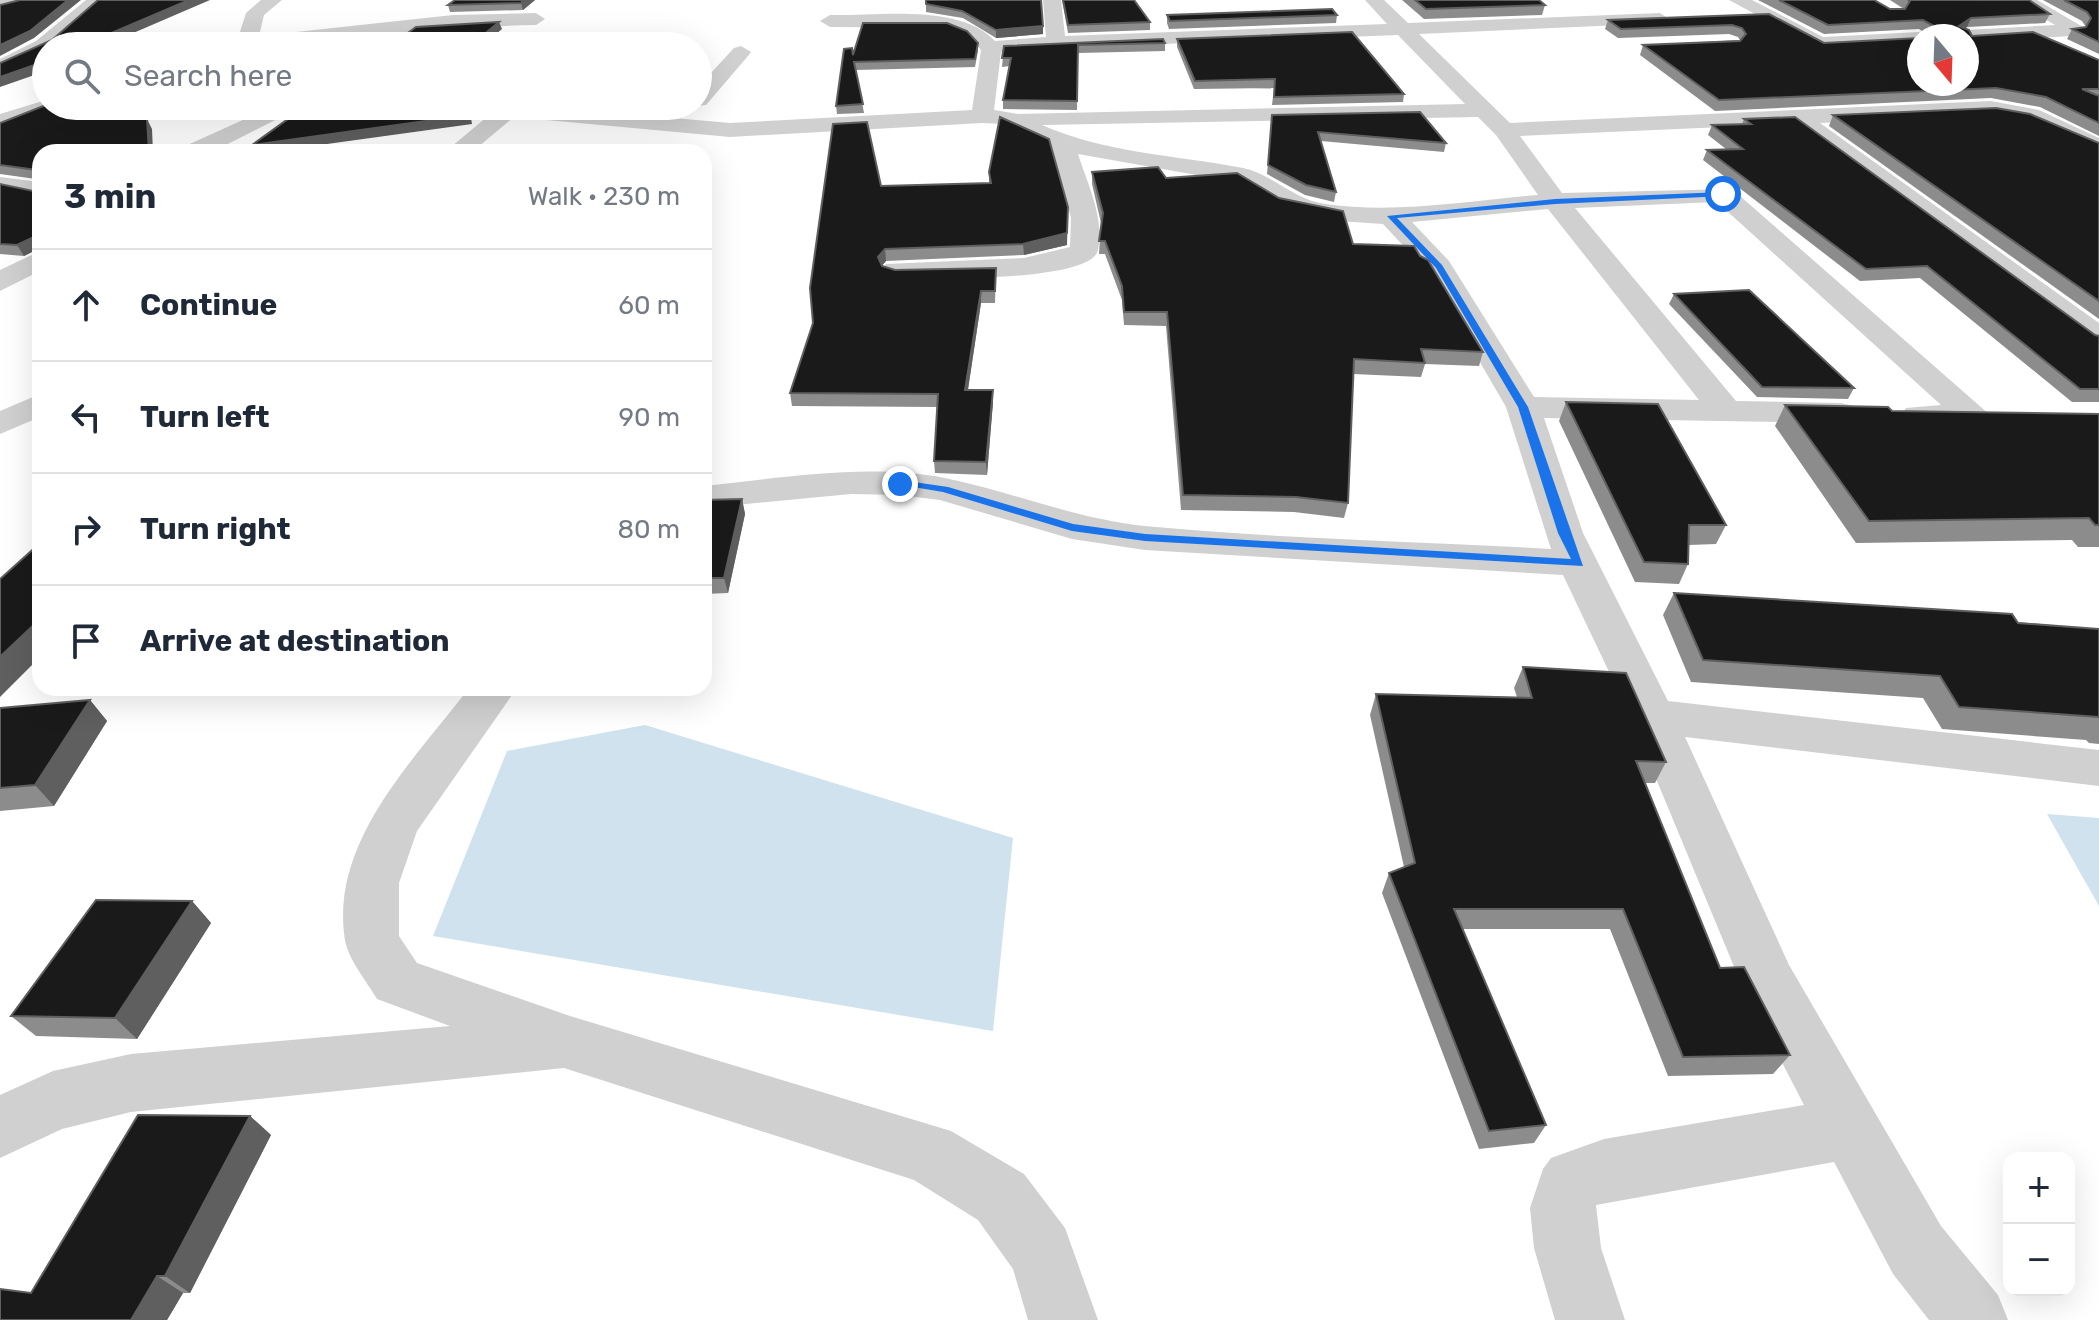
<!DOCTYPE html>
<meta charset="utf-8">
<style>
body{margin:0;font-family:Rubik,sans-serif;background:#f2f2f3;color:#1f2937}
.controls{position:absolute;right:24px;bottom:24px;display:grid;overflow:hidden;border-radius:16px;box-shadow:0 8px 32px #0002}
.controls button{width:72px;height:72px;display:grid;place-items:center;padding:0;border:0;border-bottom:2px solid #e0e1e3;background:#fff;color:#1f2937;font:40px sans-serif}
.compass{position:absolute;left:1907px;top:24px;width:72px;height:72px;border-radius:50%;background:#fff;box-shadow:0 8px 32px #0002;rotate:161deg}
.stop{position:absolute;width:24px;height:24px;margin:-18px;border:6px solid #1a73e8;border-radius:50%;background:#fff}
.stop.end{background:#1a73e8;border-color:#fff;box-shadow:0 2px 8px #0008}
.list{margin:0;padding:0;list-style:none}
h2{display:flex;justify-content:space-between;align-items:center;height:104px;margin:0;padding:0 32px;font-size:34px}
h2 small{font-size:26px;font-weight:400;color:#747a83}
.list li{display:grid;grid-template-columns:52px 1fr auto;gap:24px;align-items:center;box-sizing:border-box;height:112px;padding:0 32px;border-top:2px solid #e0e1e3}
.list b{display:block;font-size:30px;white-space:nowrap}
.list em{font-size:26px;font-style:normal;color:#747a83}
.icon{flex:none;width:44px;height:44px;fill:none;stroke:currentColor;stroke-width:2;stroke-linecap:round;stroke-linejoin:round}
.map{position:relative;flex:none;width:2099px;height:1320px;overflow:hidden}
.search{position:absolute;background:#fff;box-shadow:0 8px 32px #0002;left:32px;top:32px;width:680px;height:88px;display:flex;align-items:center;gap:20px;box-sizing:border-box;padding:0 28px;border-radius:44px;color:#747a83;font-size:30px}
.panel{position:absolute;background:#fff;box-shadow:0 8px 32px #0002;left:32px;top:144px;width:680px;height:552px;border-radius:24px}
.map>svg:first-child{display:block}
.water{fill:#cfe2ee}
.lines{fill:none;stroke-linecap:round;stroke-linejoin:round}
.minor{fill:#d0d0d0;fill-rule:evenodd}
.wall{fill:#8c8c8c}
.shaded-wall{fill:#5f5f5f}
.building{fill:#1a1a1a;stroke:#5f5f5f;stroke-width:2}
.route{fill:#1a73e8}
</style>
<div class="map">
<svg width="2099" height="1320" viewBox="0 0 2099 1320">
<rect width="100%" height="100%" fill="#fff"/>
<!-- water -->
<path class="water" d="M645 725 1013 838 993 1031 433 936 507 751Z
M2047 814 2099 818V906Z"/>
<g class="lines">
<!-- minor -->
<path class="minor" d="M0 0H29L26 4 0 10Z
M86 0H106L54 46H46V51L0 73V59L36 41Z
M261 0H282L264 15 259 36 453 15 536 13 545 19 536 25C427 27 320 46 212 46L215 42 238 38 246 13Z
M1043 0H1061L1065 36 1387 24 1365 0H1384L1408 23 1660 13 1669 19 1667 23 1419 34 1510 123 1991 101 2039 110 2099 138V154L2025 121 1991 115 1820 123 2099 323V347L2088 345 1792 124 1520 136 1562 193 1732 189 1990 415 1985 422 1973 425 1906 422 1901 415 1906 408 1941 405 1717 202 1575 208 1736 401 1841 403 1853 406 1858 413 1853 420 1841 423 1544 418 1583 533 1668 701 2099 750V786L1685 737 1789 965 1941 1226 1998 1295 2008 1320H1929L1893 1274 1834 1162 1596 1205 1601 1248 1625 1320H1555L1534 1248 1530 1208 1543 1169 1551 1158 1604 1139 1804 1105 1740 981 1630 716 1563 575 1145 550 1072 539 940 500 900 495 851 494 704 508V486C783 478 866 463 945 478 1013 492 1076 519 1145 526 1280 539 1416 541 1551 549L1506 407 1427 271 1383 224 1323 220 1278 208 1236 182 1078 154C1087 182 1105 219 1098 250 1091 283 926 278 896 279L886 276 882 270 886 264 1024 258 1070 247 1071 218 1052 147 1004 124 982 123 730 137 514 117 472 152H445L500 106H540L730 123 972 110 981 50 969 36 948 28 830 27 820 21 830 15C879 16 960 3 995 41L1046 37ZM1398 35 1465 104 1018 114 994 110 1001 52 1009 50ZM1478 117 1496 135 1538 195C1468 201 1395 214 1326 204 1294 200 1272 174 1243 168 1175 155 1105 153 1042 125ZM1548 209 1699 400 1534 397 1449 261 1412 222Z
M1729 0H1752L1823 37 1919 32 1927 36H1919V44L1820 49Z
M2014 0H2037L2083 27 2071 36 1967 42V36H1957L1967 30 2055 25Z
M741 46 751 52 748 56 706 105 695 106 698 87 734 48Z
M46 100V106H59L56 111 0 129V114Z
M274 106H303L212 152H180L183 147Z
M0 177 40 182V198L0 193Z
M40 251V271L0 291V270Z
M40 394V417L0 434V411Z
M469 688H517L417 831 399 883V936L417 963 570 1016 951 1131 1024 1174 1065 1228 1098 1320H1028L1013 1269 978 1220 914 1180 564 1068 131 1112 62 1129 0 1158V1095L53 1071 131 1054 450 1026 377 999C367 982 348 959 345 940 329 842 415 759 469 688Z"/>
</g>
<!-- wall -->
<path class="wall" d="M455 0H535L523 10 450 12 448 5Z
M926 0 1043 34 996 38 963 18 926 12Z
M1062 0H1134L1150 22V30L1068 33Z
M1402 0H1539L1545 5 1542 15 1424 19Z
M1758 0H1874L1890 9H1904L1890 0H2029L2050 14 2045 23 1967 27 1965 28 1972 36 2099 60V136L2040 107 1991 98 1715 111 1640 55 1643 45 1740 40 1738 37 1729 34 1618 38 1605 29 1608 20 1769 14 1824 43 1967 36H1923L1925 33 1919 29 1824 34Z
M2043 0H2099V54L2067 39 2072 29 2086 27 2082 21Z
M1167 15H1337L1336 23 1169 29 1167 23Z
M1177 39 1404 94 1403 102 1272 105 1274 88 1194 89 1177 47Z
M978 43V51L975 67 856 70 864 113 837 114 836 106 853 55Z
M1165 43V51L1078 53 1077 110 1003 109V100L1010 66 1002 67 1004 46Z
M1272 115 1446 143 1444 152 1321 141 1336 192 1334 202 1305 195 1267 174Z
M1833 115 2099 143V319L1829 126Z
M1744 119 2095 335 2099 336V402H2072L1920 278 1860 281 1703 160 1707 150 1726 149 1708 135 1712 125 1742 124Z
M0 123 152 129 40 152V252L38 249 24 256 0 254V184L33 191 37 188 36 179 0 174Z
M989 172 1067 245 1024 255 886 261 882 265 895 270 996 268 995 303H981L968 390H993V402L987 475 935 473 934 461 937 407 792 406 790 393 813 323 881 186 989 183Z
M1092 172 1166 178 1353 244 1420 256 1483 352 1479 366 1425 364 1421 377 1353 374 1348 503 1344 518 1294 512 1181 510 1166 326 1124 325 1122 300 1105 254H1099L1101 223 1092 184Z
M1674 294 1854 388 1848 399 1757 397 1669 304Z
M1566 402 1726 525 1716 544 1689 545 1688 564 1679 584 1635 582 1559 421Z
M1785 405 1892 411 2099 414V547H2078L2072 540 1856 543 1775 426Z
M742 499 745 514 728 593 704 594V500Z
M1674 593 2099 629V744L2089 743 2086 740 1942 729 1923 698 1691 682 1663 615Z
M1523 667 1666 762 1655 783H1645L1720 968 1790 1055 1773 1074 1668 1076 1610 929H1463L1546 1125 1534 1143 1479 1149 1382 893 1389 873 1404 867 1370 715 1376 694 1517 697 1514 688Z
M90 700 107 721 54 806 0 811V708Z
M192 901 211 923 137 1039 36 1036 11 1016Z
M250 1116 271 1135 190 1293H183L167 1320H0L31 1293Z"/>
<!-- shaded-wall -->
<path class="shaded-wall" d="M68 0H81L34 38 0 56V45Z
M189 0H210L103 46H81Z
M524 0H535L523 10 521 3Z
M1971 18 1967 27 1954 36 1959 26Z
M499 22 502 29 482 46H470Z
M1043 26V34L996 38V30Z
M46 61V71L0 87V77Z
M468 106H469L472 124 269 152H255L252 145Z
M147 119 152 129 153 152H149Z
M1068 207 1067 245 1024 255 1023 244Z
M34 237 38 249 24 256 17 245Z
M885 249 886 261 880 268 878 257Z
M981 291V303L966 402 965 390Z
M993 390V402L987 475 986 462Z
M742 499 745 514 728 593 724 578Z
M40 619V657L0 697V657Z
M90 700 107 721 54 806 35 785Z
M192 901 211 923 137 1039 115 1018Z
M250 1116 271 1135 190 1293 165 1276Z
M157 1276 183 1293 167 1320H131Z"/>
<!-- building -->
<path class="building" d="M20 0H68L30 31 0 45V5Z
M98 0H189L81 46H46V61L0 77V63L52 40Z
M455 0H524L521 3 448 5Z
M926 0H1041L1043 26 996 30 962 11 926 4Z
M1063 0H1134L1150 22 1068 25Z
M1415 0H1539L1545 5 1426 9Z
M1779 0H1874L1890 9H1905L1910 1 1908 0H2029L2050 14 1971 18 1959 26 1969 30 1972 36 2033 32 2099 60V89H2082L2099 96V123L2046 97 1996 88 1719 100 1643 45 1740 41 1746 34 1742 28 1732 25 1621 29 1608 20 1769 14 1824 43 1919 38V84H1967V36H1924L1926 30 1934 26 1923 20 1828 25Z
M2064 0H2099V42L2072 29 2086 27 2091 18 2087 12Z
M1332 9 1337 15 1170 21 1167 15Z
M499 22 470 46H390L416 27Z
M863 23H947L967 31 978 43 975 59 854 62 863 104 836 106 844 49 852 48 853 55Z
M1352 32 1404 94 1274 97 1275 79 1195 81 1177 39Z
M1163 39 1165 43 1078 45 1077 101 1003 100 1011 58H1002L1004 46Z
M46 105 79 106 147 119 149 152H40V246H36L34 237 17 245 0 244V184L33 191 37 188 36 170 0 165V123Z
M306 106H468L469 115 252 145Z
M1996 108 2030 114 2099 143V301L1833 115Z
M1420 112 1446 143 1318 132 1336 192 1306 185 1268 165 1272 115Z
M1000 117 1049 139 1068 207 1067 233 1023 244 885 249 878 257 882 266 895 270 996 268 995 291H981L965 390H993L986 462 934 461 938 394 790 393 813 323 810 288 833 124 867 122 881 186 991 183 989 172Z
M1795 117 2095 335 2099 336V389H2080L1927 266 1866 269 1707 150 1743 149 1712 125 1751 124 1744 119Z
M1158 167 1166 178 1237 173 1279 198 1343 211 1353 244 1414 246 1420 256 1428 260 1483 352 1421 349 1425 363 1354 359 1348 503 1296 497 1183 495 1167 312H1124L1122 286 1105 241H1099L1103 213 1092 172Z
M1749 290 1854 388 1762 387 1674 294Z
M1566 402 1658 404 1726 525H1689L1688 564 1644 562Z
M1785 405 1888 407 1892 411 2099 414V525H2095L2089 518 1869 521Z
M742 499 724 578H704V500Z
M40 543V619L0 657V579Z
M1674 593 2012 614 2018 623 2099 629V717L1959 707 1940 676 1703 660Z
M1523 667 1626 673 1666 762 1636 761 1720 968 1744 967 1790 1055 1683 1057 1623 909H1454L1546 1125 1489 1131 1389 873 1415 863 1376 694 1532 698Z
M90 700 35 785 0 788V708Z
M96 900 192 901 115 1018 11 1016Z
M138 1115 250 1116 165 1276H157L131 1320H0V1289L31 1293Z"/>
<!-- route -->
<path class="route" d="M1723 192 1726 196 1555 204 1397 218 1442 265 1528 407 1583 566 1145 541 1072 531 943 492 895 484 900 480 948 487 1073 524 1145 534 1571 559 1558 533 1518 407 1436 268 1387 216 1555 199Z"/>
</svg>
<div class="controls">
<button>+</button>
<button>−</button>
</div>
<svg class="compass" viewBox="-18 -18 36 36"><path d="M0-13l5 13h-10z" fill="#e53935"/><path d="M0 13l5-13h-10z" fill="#747a83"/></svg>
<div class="stop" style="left:1723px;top:194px"></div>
<div class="stop end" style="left:900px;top:484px"></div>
<div class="search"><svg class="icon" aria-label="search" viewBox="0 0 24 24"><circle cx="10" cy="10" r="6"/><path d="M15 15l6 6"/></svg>Search here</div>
<section class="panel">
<h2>3 min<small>Walk · 230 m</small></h2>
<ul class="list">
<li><svg class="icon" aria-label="ahead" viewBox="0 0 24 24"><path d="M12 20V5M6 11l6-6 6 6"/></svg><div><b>Continue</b></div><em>60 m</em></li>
<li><svg class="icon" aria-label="left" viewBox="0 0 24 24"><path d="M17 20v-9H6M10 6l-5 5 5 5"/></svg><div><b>Turn left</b></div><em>90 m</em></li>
<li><svg class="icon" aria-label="right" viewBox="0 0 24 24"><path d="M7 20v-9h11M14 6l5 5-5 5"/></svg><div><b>Turn right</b></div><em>80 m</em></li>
<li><svg class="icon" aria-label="arrive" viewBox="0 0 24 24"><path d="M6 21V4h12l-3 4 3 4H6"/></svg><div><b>Arrive at destination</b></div></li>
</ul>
</section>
</div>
